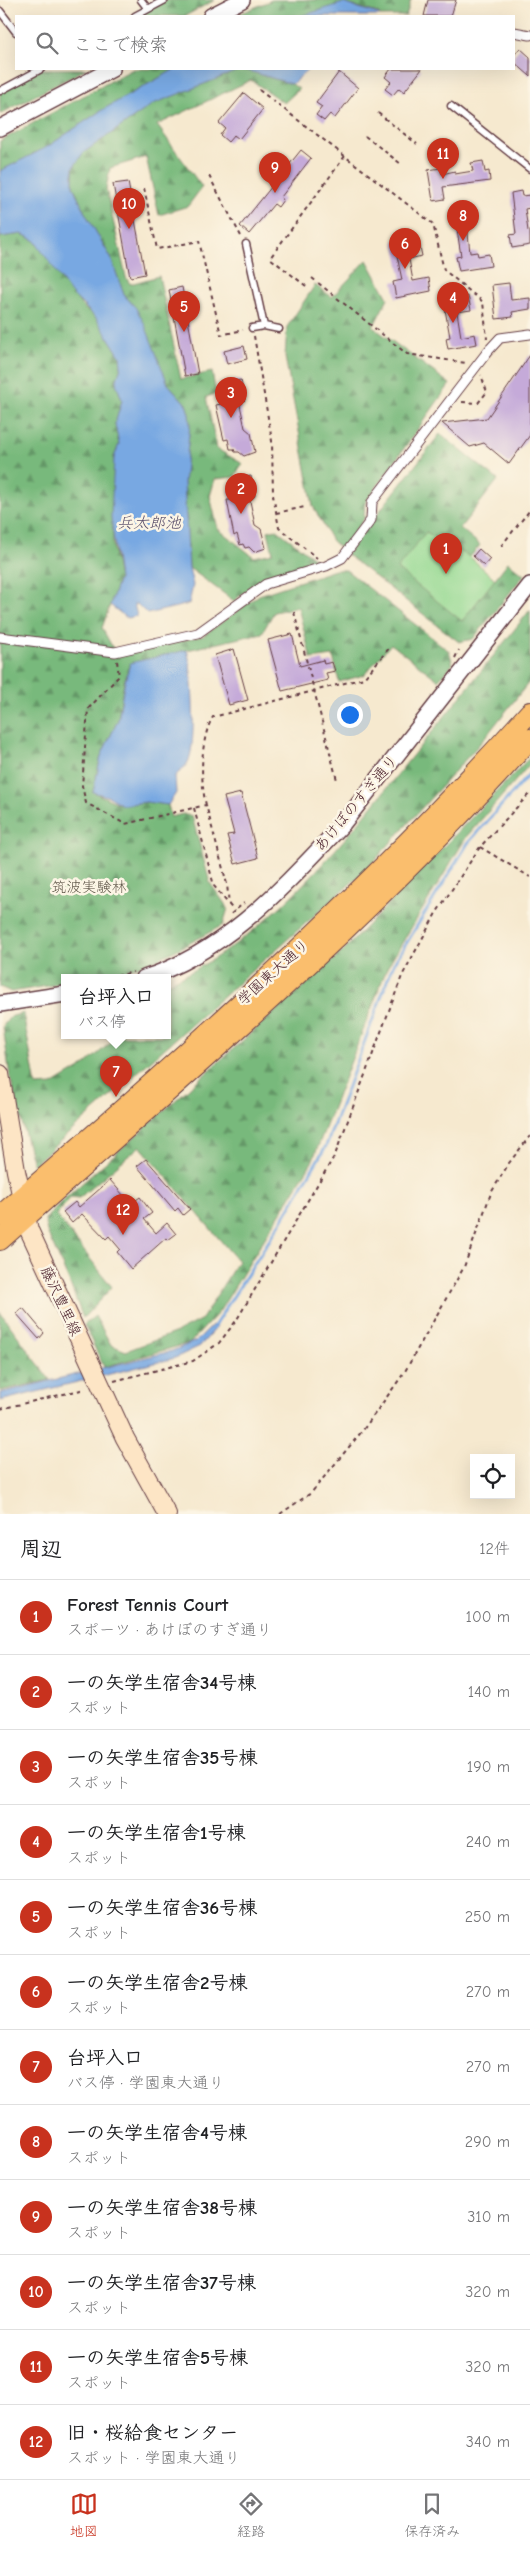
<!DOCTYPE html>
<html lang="ja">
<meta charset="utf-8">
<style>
body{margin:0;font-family:"Comic Neue","Klee One",sans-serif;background:#f6f6f6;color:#202124}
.controls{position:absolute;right:15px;bottom:15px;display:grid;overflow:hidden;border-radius:0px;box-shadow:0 5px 20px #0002}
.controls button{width:45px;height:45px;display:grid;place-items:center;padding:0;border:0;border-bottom:1px solid #e0e0e0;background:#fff;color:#202124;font:25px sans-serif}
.you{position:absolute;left:349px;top:714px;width:18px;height:18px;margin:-12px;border:4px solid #fff;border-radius:50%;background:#1a73e8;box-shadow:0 0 0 8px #1a73e833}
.badge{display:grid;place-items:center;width:32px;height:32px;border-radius:50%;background:#c8321e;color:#fff;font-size:16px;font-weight:700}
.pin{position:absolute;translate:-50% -41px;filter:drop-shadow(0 1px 2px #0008)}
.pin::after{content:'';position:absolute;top:26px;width:18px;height:15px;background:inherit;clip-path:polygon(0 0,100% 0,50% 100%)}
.popup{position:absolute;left:61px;top:974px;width:110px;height:65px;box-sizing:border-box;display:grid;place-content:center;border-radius:0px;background:#fff;filter:drop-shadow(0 1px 4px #0005);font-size:16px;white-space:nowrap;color:#757577}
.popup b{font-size:19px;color:#202124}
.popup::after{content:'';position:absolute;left:50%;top:100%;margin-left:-10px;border:10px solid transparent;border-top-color:#fff}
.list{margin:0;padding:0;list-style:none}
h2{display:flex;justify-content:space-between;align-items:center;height:65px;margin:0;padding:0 20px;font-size:21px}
h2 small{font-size:16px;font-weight:400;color:#757577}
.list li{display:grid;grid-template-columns:32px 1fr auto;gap:15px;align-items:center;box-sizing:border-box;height:75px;padding:0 20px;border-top:1px solid #e0e0e0}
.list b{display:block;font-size:19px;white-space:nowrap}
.list p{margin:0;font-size:16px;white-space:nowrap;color:#757577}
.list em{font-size:16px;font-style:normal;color:#757577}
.icon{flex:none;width:28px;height:28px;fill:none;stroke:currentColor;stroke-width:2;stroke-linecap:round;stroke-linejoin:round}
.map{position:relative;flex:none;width:530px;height:1514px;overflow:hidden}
.search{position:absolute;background:#fff;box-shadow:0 5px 20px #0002;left:15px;right:15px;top:15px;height:55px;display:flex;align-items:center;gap:12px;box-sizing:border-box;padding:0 18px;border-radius:0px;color:#757577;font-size:19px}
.sheet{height:965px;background:#fff}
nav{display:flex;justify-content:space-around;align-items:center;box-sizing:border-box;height:70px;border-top:1px solid #e0e0e0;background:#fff;font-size:14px;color:#757577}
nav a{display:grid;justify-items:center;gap:2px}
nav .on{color:#c8321e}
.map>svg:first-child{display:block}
.forest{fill:url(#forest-firs);stroke:#616c54}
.pitch{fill:#95d992;stroke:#707c5e}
.water{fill:#78a8e2;stroke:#616486}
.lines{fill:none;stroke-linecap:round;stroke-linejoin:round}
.stream{stroke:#78a8e2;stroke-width:3}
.building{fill:#c5aad9}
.service-casing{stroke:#643d44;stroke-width:9}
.pedestrian-casing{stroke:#643d44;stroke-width:11}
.tertiary-casing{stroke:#643d44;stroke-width:18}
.secondary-casing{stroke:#643d44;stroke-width:20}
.primary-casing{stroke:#643d44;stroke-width:22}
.path{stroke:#643d44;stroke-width:2;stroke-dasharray:4 4;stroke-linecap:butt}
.service{stroke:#fff;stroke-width:6}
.pedestrian{stroke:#fff;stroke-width:9}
.tertiary{stroke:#fff;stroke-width:15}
.secondary{stroke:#fde5c5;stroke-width:18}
.primary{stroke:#fabe6d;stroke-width:20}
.labels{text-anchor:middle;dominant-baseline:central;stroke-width:5;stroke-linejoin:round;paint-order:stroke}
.street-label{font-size:15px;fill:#4a1f2b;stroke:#fcf5e5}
.park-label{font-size:15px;fill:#60574a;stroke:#fcf5e5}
.water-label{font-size:16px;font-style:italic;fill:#5a4f6b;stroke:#fcf5e5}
</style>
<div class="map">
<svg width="530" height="1514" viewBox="0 0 530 1514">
<defs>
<pattern id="forest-firs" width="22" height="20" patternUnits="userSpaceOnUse" patternTransform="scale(1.25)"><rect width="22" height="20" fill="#78b97c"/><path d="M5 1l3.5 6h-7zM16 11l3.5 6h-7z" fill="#649666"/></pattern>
</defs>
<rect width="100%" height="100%" fill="#fcf5e5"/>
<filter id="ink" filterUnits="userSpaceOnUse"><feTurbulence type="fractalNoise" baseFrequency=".02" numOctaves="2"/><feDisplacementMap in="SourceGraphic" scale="10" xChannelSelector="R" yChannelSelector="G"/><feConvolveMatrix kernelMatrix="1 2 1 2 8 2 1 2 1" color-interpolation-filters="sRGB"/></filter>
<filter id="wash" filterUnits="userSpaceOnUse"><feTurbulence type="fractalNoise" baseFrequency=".0096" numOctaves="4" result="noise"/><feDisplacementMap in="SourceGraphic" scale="20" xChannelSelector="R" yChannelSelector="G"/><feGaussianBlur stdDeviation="1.12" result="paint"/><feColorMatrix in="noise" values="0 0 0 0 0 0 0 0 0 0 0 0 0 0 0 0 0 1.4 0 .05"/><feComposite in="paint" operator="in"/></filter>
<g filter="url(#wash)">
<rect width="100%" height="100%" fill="#f6e9cf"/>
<!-- forest -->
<path class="forest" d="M165 0H215L185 16H135Z
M272 0H411L406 16H380L378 13 343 3 301 16H235Z
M41 69H86L0 114V91Z
M133 69H175L102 110 47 147 0 171V141Z
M242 69 292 84 299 89 284 103 251 80 157 125 202 187 188 206 159 215 146 157 110 168 106 189 126 277 130 284 159 276 181 379 212 372 216 394 206 397 217 449 243 464 234 477 215 479 210 496 218 529 254 557 273 553 268 531 276 529 319 562V564L252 586 234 601 189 568 184 483 190 424 189 414 186 404 168 384 136 309 124 295 111 258 84 211 73 186V167L83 153 153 104Z
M22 234 34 240 82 306 96 318 120 356 121 366 116 383 122 400 115 424 119 444 114 458 113 545 119 579 102 628 115 652 123 654 203 636 259 595 335 570H346L449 651 453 664 438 680 391 644 364 675 339 682 333 656 311 659 298 607 274 612 262 633 130 663 124 682 118 720 101 756 93 792 122 805 146 802 168 805 171 817 183 814 192 816 210 883 228 908 223 925C168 955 130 978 65 978V983L11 992 0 987V237Z
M367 260 388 298 373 327 450 384 365 503 364 519 342 550 332 541 313 506 285 357 287 327 315 285 332 297Z
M440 434 498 480 460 528 480 545 470 557 426 532 462 621 508 562 524 575 473 639 459 642 346 554Z
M530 610V681L483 740 367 869 33 1165 10 1077 3 1026 10 1017 23 1013 36 1086 52 1085 85 1065 118 1036H167V983C265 943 345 841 409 760 450 710 490 660 530 610Z
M530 757V764L467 836 387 968 312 1162 219 1312 190 1343 104 1367 84 1325 95 1316 111 1345 126 1351 177 1332 202 1319 238 1261 140 1146 79 1198 71 1197 56 1215 112 1287 83 1318 69 1281 47 1232 45 1220 60 1203 342 952Z
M0 1312 50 1380 0 1391Z"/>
<!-- pitch -->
<path class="pitch" d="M426 532 470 557 495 579 462 621 397 569Z"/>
<!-- water -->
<path class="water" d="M343 3 378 14 380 16H301Z
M175 69H309L292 84 242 69 153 104 83 153 73 168V186L84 211 111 258 124 295 136 308 145 325 168 384 186 404 189 414 190 424 184 483 189 568 193 585 189 604 147 614 137 604H134L137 616 127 618 110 605 119 579 111 517 114 458 119 444 115 424 122 400 116 383 121 366 120 356 96 318 71 293 34 240 22 234 0 237V171L47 147 102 110Z
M187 650C193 668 197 745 188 762 186 767 179 772 175 776L176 793 168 805 146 802 122 805 110 797 93 792 101 756 118 720 124 685 130 663Z
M212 1325 217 1327 200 1346 175 1358 0 1401V1393L172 1351 196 1341Z"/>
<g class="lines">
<!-- stream -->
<path class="stream" d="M213 1328 281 1222 326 1146 393 965 468 843 530 773"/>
</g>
<g id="blocks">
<!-- building -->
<path class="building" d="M428 0H456L451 16H424Z
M520 48 530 57V76L514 62V55Z
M391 69H422L404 92 399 88 393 95 385 89 391 82 385 77Z
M339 72 358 88 335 118 330 114 324 121 316 115 322 107 316 103Z
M244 93 263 109 239 139 234 135 228 142 220 135 225 128 219 123Z
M301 150 311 158 281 197 283 200 278 207 274 204 249 234 240 226Z
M483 161 485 172 489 171 490 181 443 187 445 199 433 201 428 170 441 168 442 174 455 171V174L473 171 471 163Z
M128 182 145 274 130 277 113 184Z
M521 191 522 196 530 195V208L525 209 528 231 530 230V245L512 248 510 235 516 234 511 193Z
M466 214 470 253 477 252 478 256 489 254 491 266 459 271 456 257 461 256 455 216Z
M406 239 407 244 419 242 422 256 409 259 413 281 429 278 431 291 396 298 393 282 402 280 394 241Z
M509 283 511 300 530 298V309L512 312 513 317 496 319 492 285Z
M182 287 198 374 185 376 169 290Z
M456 291 457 298 468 296 471 310 457 312 461 337 475 334 477 344 448 349 446 338 450 337 442 293Z
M244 346 247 359 227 364 224 351Z
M530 355V435L509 464 484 443 470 447 442 423 487 418Z
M241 380 245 400 240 405 245 428 251 433 255 452 244 456 239 452H235L234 449H230L228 439 224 440 216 405 221 404 218 394 223 392 222 388 227 387 230 382Z
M251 476 255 496 250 501 255 525 261 529 266 548 254 552 249 547 245 548 243 544 240 545 237 534 234 536 227 500H231L229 490 233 488 232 484 241 480 240 478Z
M479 549 490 559 484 566 473 556Z
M292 634 300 666 323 660 324 664 332 662 335 671 326 673 328 680 282 691 268 640Z
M234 649 248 700 229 705 215 655Z
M241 793 258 858 235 864 227 835 234 834 224 797Z
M146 1159 190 1209 183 1215 178 1208 175 1211 137 1166Z
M110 1180 131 1204 140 1197 152 1213 144 1219 156 1233 167 1223 176 1234 168 1240 166 1238 131 1269 117 1252 120 1249 109 1236 106 1239 82 1214 72 1223 63 1212 75 1202 79 1207Z
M23 1308 44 1333 39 1339 16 1313Z"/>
</g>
</g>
<g filter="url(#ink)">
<use href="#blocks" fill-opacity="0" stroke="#643d44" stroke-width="1"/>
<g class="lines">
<!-- service casing -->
<g class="service-casing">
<path id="service" d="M141 0 148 9
M0 11 16 32
M135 16 165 0
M0 91 41 69
M451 106 530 169
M246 244 264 326
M252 328 264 326 279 329"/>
</g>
<!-- pedestrian casing -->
<g class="pedestrian-casing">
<path id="pedestrian" d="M514 32 530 35
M0 637 115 652 198 633 266 584 326 566 342 558 371 520 372 502 488 351 500 338 530 334"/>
</g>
<!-- tertiary casing -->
<g class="tertiary-casing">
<path id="tertiary" d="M211 16 242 0
M0 128 112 69
M144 978C225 953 285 885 342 825L530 585
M0 1004 65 994"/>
</g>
<!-- secondary casing -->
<g class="secondary-casing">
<path id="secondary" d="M0 1074 16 1171 29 1230 125 1438 167 1514"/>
</g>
<!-- primary casing -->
<g class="primary-casing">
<path id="primary" d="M0 1216C185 1057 367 894 530 712
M0 1240C182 1078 369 921 530 739"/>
</g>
<!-- path -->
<path class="path" d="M259 90 433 224 444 270 483 302 487 339
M378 113 417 144
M365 136 401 164
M209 176 242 238
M144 188 157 249 199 241 221 335 243 330
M312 278 407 354 466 363
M306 286 270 258 345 156
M254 336 272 441 273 495 279 528 317 558
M462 402 478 403 487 392 481 375
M276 513 305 507
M501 546 530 510
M294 612 337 780
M455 658 459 650
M117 661 119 676 88 709 82 786 86 803 125 824 206 805 227 884 229 905
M206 805C200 781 200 738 213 717L364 678 391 646
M194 808 214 886 234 911
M480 847 530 877
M231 914 244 903
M109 978 133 972
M114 1381 193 1361 219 1343 236 1321 335 1155 402 976 435 915 480 847 530 793
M0 1409 85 1389
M280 1514 311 1493 363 1430 404 1373 464 1267 491 1193 509 1163 530 1136"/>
<!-- service -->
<use href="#service" class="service"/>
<!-- pedestrian -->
<use href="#pedestrian" class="pedestrian"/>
<!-- tertiary -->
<use href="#tertiary" class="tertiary"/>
<!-- secondary -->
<use href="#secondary" class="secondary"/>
<!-- primary -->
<use href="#primary" class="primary"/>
</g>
</g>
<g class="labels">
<!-- street labels -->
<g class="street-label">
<text transform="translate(356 803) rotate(-50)">あけぼのすぎ通り</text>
<text transform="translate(273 972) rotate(-42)">学園東大通り</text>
<text transform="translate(61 1301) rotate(65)">藤沢豊里線</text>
</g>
<!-- park labels -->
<g class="park-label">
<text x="89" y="887">筑波実験林</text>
</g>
<!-- water labels -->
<g class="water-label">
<text x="149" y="523">兵太郎池</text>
</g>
</g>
</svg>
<div class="controls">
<button><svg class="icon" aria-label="locate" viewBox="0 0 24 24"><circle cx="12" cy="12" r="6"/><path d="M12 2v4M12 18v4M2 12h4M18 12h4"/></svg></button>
</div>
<div class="you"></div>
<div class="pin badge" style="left:446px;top:574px">1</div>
<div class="pin badge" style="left:241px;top:514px">2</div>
<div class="pin badge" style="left:231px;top:418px">3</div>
<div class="pin badge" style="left:453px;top:323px">4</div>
<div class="pin badge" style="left:184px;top:332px">5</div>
<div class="pin badge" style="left:405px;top:269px">6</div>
<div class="pin badge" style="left:116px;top:1097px">7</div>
<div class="popup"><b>台坪入口</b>バス停</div>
<div class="pin badge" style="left:463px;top:241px">8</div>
<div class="pin badge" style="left:275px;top:193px">9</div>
<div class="pin badge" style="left:129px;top:229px">10</div>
<div class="pin badge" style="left:443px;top:179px">11</div>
<div class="pin badge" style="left:123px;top:1235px">12</div>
<div class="search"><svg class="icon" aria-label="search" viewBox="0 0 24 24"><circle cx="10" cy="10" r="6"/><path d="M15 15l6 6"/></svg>ここで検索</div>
</div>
<section class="sheet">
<h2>周辺<small>12件</small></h2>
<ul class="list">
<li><span class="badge">1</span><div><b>Forest Tennis Court</b><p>スポーツ · あけぼのすぎ通り</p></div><em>100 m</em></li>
<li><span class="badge">2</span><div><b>一の矢学生宿舎34号棟</b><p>スポット</p></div><em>140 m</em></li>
<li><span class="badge">3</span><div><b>一の矢学生宿舎35号棟</b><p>スポット</p></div><em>190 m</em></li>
<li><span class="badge">4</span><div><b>一の矢学生宿舎1号棟</b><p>スポット</p></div><em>240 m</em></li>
<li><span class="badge">5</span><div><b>一の矢学生宿舎36号棟</b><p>スポット</p></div><em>250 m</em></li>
<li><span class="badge">6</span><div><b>一の矢学生宿舎2号棟</b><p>スポット</p></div><em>270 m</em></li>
<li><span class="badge">7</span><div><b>台坪入口</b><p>バス停 · 学園東大通り</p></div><em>270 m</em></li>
<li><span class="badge">8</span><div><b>一の矢学生宿舎4号棟</b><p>スポット</p></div><em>290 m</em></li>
<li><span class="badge">9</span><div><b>一の矢学生宿舎38号棟</b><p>スポット</p></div><em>310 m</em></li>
<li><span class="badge">10</span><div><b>一の矢学生宿舎37号棟</b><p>スポット</p></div><em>320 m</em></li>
<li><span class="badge">11</span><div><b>一の矢学生宿舎5号棟</b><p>スポット</p></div><em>320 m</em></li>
<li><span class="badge">12</span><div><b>旧・桜給食センター</b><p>スポット · 学園東大通り</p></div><em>340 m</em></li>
</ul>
</section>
<nav>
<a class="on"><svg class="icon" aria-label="map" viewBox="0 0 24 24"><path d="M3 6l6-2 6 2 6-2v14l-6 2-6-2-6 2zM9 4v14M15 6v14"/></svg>地図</a>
<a><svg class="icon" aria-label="directions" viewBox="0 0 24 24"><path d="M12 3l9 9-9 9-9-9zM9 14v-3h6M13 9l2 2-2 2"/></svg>経路</a>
<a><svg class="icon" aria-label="saved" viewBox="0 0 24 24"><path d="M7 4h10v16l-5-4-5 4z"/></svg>保存済み</a>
</nav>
